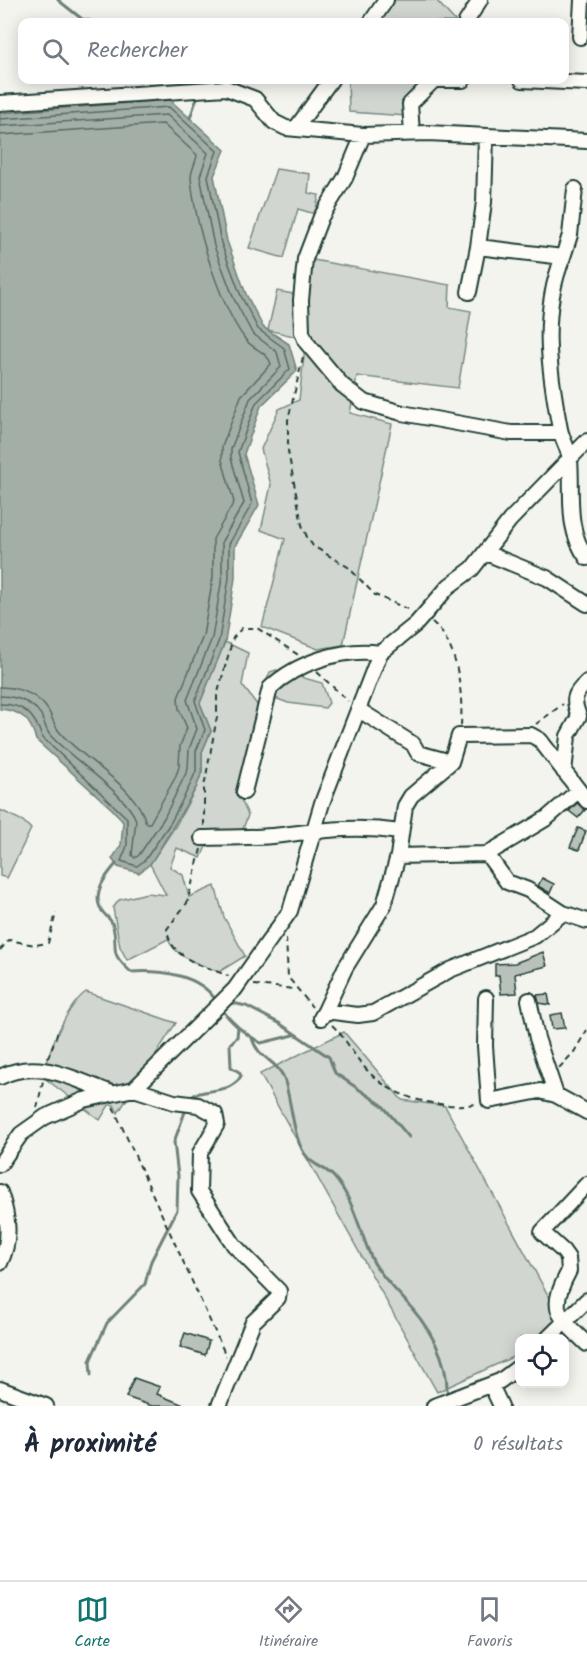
<!DOCTYPE html>
<html lang="fr">
<meta charset="utf-8">
<style>
body{margin:0;font-family:Kalam,sans-serif;background:#f2f2f3;color:#1f2937}
.controls{position:absolute;right:18px;bottom:18px;display:grid;overflow:hidden;border-radius:12px;box-shadow:0 3px 15px #0003}
.controls button{width:54px;height:54px;display:grid;place-items:center;padding:0;border:0;border-bottom:2px solid #e0e1e3;background:#fff;color:#1f2937;font:30px sans-serif}
.list{margin:0;padding:0;list-style:none}
h2{display:flex;justify-content:space-between;align-items:center;height:78px;margin:0;padding:0 24px;font-size:26px}
h2 small{font-size:20px;font-weight:400;color:#747a83}
.icon{flex:none;width:33px;height:33px;fill:none;stroke:currentColor;stroke-width:2;stroke-linecap:round;stroke-linejoin:round}
.map{position:relative;flex:none;width:587px;height:1406px;overflow:hidden}
.search{position:absolute;background:#fff;box-shadow:0 3px 15px #0003;left:18px;right:18px;top:18px;height:66px;display:flex;align-items:center;gap:15px;box-sizing:border-box;padding:0 21px;border-radius:12px;color:#747a83;font-size:22px}
.sheet{height:174px;background:#fff}
nav{display:flex;justify-content:space-around;align-items:center;box-sizing:border-box;height:84px;border-top:2px solid #e0e1e3;background:#fff;font-size:16px;color:#747a83}
nav a{display:grid;justify-items:center;gap:3px}
nav .on{color:#0f766e}
.map>svg:first-child{display:block}
.green{fill:#d1d6d1;stroke:#788a82;stroke-width:1.5}
.water{fill:#a3aea7;stroke:#6e8179;stroke-width:1.5}
.lines{fill:none;stroke-linecap:round;stroke-linejoin:round}
.shore{stroke:#546a62;stroke-width:1.5}
.stream{stroke:#6e8179;stroke-width:3}
.building{fill:#b9c1bb;stroke:#1f3d34;stroke-width:1.5}
.minor-casing{stroke:#1f3d34;stroke-width:18}
.path{stroke:#1f3d34;stroke-width:2;stroke-dasharray:6 4.5;stroke-linecap:butt}
.minor{stroke:#fdfcf7;stroke-width:14}
</style>
<div class="map">
<svg width="587" height="1406" viewBox="0 0 587 1406">
<rect width="100%" height="100%" fill="#f4f4ef"/>
<filter id="ink" filterUnits="userSpaceOnUse"><feTurbulence type="fractalNoise" baseFrequency=".0167" numOctaves="2"/><feDisplacementMap in="SourceGraphic" scale="12" xChannelSelector="R" yChannelSelector="G"/><feConvolveMatrix kernelMatrix="1 2 1 2 8 2 1 2 1" color-interpolation-filters="sRGB"/></filter>
<g filter="url(#ink)">
<!-- green -->
<path class="green" d="M389 0H436L456 22H373Z
M348 80H428L407 116 349 112Z
M276 169 310 174 308 193 319 195 315 214 298 209 284 258 249 248Z
M308 259 450 285 449 307 471 311 458 388 357 376 350 413 392 424 343 645 318 649 262 627 285 539 261 530 271 485 261 449 279 409 299 400 306 339 268 330 277 291 305 296Z
M225 642 248 653 242 685 258 706 252 754 238 793 248 815 238 843 212 832 201 858 177 848 170 867 183 875 189 897 215 886 224 917 245 956 219 972C202 965 175 958 168 939L127 960 120 947 113 908 119 900 147 893 166 895 150 864 176 825 196 788 202 772V752L211 731 200 703Z
M276 670 322 683 329 703 325 708 288 703 262 693 270 672Z
M0 810 23 821 31 829 7 878 0 876Z
M86 992 176 1023 118 1113 114 1105H109L100 1120 43 1077C46 1055 67 1005 86 992Z
M344 1032 402 1100 445 1106 561 1319 541 1338H520L519 1354 437 1392 260 1074Z"/>
<!-- water -->
<path class="water" d="M170 100 225 150 214 176 227 241 246 294 263 327 289 344 297 371 261 406 244 454 259 505 235 546V578L225 642 200 703 211 731 202 752V772L196 788 161 847 150 864 139 873 118 867 112 859 121 845 123 822 113 810 36 740C31 720 22 711 0 709V113Z"/>
<g class="lines">
<!-- shore -->
<path class="shore" d="M0 119 169 107 217 151 208 176 221 243 241 296 258 329 284 348 290 369 256 403 238 452 252 504 229 544V578L219 640 195 701 205 730 196 751V771L190 785 171 822 145 860 137 866 121 861 127 846V818L42 737C35 716 25 704 0 704
M0 126 167 115 208 153 200 176 214 246 234 299 252 333 277 352 281 367 250 399 231 449V458L244 503 222 541V578L212 638 187 700 197 729 189 749 188 769 164 818 139 855 135 858 132 855 136 820C127 794 71 759 50 735 42 725 46 714 31 705 23 699 10 696 0 696
M0 135 163 124 197 155C196 163 191 170 191 178 195 224 218 302 245 339 252 349 268 352 271 364L241 396 222 447V460L234 502 213 539V577L203 636 178 698 179 709 187 728 180 746 179 767 175 778 150 823H146C138 786 80 759 58 730 50 719 53 712 39 700 29 691 13 687 0 687"/>
<!-- stream -->
<path class="stream" d="M58 0 82 19 95 22
M190 80 194 87
M190 118 198 95
M116 864C105 877 91 894 102 911 106 917 112 919 113 926 119 952 107 950 131 972 161 970 200 974 217 1002
M228 1002 246 1006 279 1023 329 1057 335 1073 382 1105 409 1137
M221 1008C231 1023 245 1034 261 1043L294 1035
M252 1038C258 1059 275 1059 283 1076 292 1097 292 1142 308 1158 315 1166 326 1168 334 1177 355 1201 359 1231 372 1259 378 1272 390 1284 400 1295 426 1322 449 1356 447 1395
M188 1100C201 1085 229 1097 241 1076L239 1072 231 1067 230 1044 237 1037 238 1027
M91 1375 90 1361 107 1323 145 1284 151 1261 177 1210 178 1176 174 1142 186 1109"/>
</g>
<!-- building -->
<path class="building" d="M577 803 585 810 578 818 569 811Z
M578 828 586 831 579 850 570 847Z
M542 878 554 884 550 893 538 886Z
M543 952 547 966 515 974 517 993 501 994 499 975 495 976V964L515 963Z
M548 994 550 1005 539 1003 537 995Z
M562 1013 565 1028 552 1029 550 1015Z
M185 1333 209 1341 205 1355 180 1347Z
M134 1378 160 1387 157 1394 186 1406H152L126 1397Z"/>
<g class="lines">
<!-- minor casing -->
<g class="minor-casing">
<path id="minor" d="M371 22 386 0
M466 22 480 0
M580 37 582 0
M434 80H463
M522 80 587 83
M0 103 226 88 255 99 274 122 286 128 363 135 428 133 587 141
M296 128 331 80
M412 133 410 104 434 80
M363 135 345 178 321 217 305 259 301 300 302 332 306 342 342 385 364 402 402 413 511 433H561
M486 136 484 202 478 247 563 257C540 314 549 371 560 429 562 440 569 449 570 460 573 495 565 528 587 558
M563 257 570 235 575 189
M469 292 478 247
M486 553 547 578 587 604
M359 710 413 744 418 753 451 762
M564 772 568 736 579 716C572 699 574 694 587 682
M244 792 270 688C296 663 344 647 380 653
M202 838C225 837 249 838 272 836 318 831 353 825 400 832
M487 854 507 882 528 890 563 913 587 921
M398 856 487 854 547 818 578 791
M486 998 485 1046 489 1101 540 1091 556 1095 587 1112
M529 1000 537 1038 556 1095
M325 1011 345 968 384 905 398 856 405 806 411 796 451 762 459 736 531 735 540 740 587 801
M321 1018 325 1011 358 1015 373 1013 450 970 535 936 563 913
M0 1077C38 1057 75 1080 112 1093
M134 1089 174 1102 198 1105 215 1114 217 1124 200 1153 199 1191 234 1245 279 1291 278 1298 253 1322 219 1406
M0 1164 21 1134 45 1117 84 1100 134 1089 235 989 290 911 322 803 380 653 416 624 449 586 472 569 510 520 587 441
M587 1184 542 1232 563 1251 568 1258 569 1271C548 1310 557 1315 587 1344
M0 1192C8 1216 12 1239 0 1263
M548 1338 587 1300
M491 1385 501 1406
M0 1389 46 1406
M434 1406 500 1381 520 1366"/>
</g>
<!-- path -->
<path class="path" d="M303 357 288 420V451L302 525 307 537 313 546 348 567 375 595 412 611
M432 622C458 643 463 693 461 725
M317 672 348 701
M536 724 563 704
M204 826V787L217 717V696L233 638 242 628H257L300 656
M201 849 187 903 167 929C169 958 205 967 229 976
M286 938 288 977 312 1007
M0 950 9 940 35 945 48 943 56 913
M254 985 295 989
M332 1025C346 1038 353 1055 366 1069 392 1099 439 1109 477 1104
M48 1058 59 1029
M559 1068 574 1052 587 1030
M113 1107 226 1356
M37 1108 43 1081"/>
<!-- minor -->
<use href="#minor" class="minor"/>
</g>
</g>
</svg>
<div class="controls">
<button><svg class="icon" aria-label="locate" viewBox="0 0 24 24"><circle cx="12" cy="12" r="6"/><path d="M12 2v4M12 18v4M2 12h4M18 12h4"/></svg></button>
</div>
<div class="search"><svg class="icon" aria-label="search" viewBox="0 0 24 24"><circle cx="10" cy="10" r="6"/><path d="M15 15l6 6"/></svg>Rechercher</div>
</div>
<section class="sheet">
<h2>À proximité<small>0 résultats</small></h2>
<ul class="list">
</ul>
</section>
<nav>
<a class="on"><svg class="icon" aria-label="map" viewBox="0 0 24 24"><path d="M3 6l6-2 6 2 6-2v14l-6 2-6-2-6 2zM9 4v14M15 6v14"/></svg>Carte</a>
<a><svg class="icon" aria-label="directions" viewBox="0 0 24 24"><path d="M12 3l9 9-9 9-9-9zM9 14v-3h6M13 9l2 2-2 2"/></svg>Itinéraire</a>
<a><svg class="icon" aria-label="saved" viewBox="0 0 24 24"><path d="M7 4h10v16l-5-4-5 4z"/></svg>Favoris</a>
</nav>
